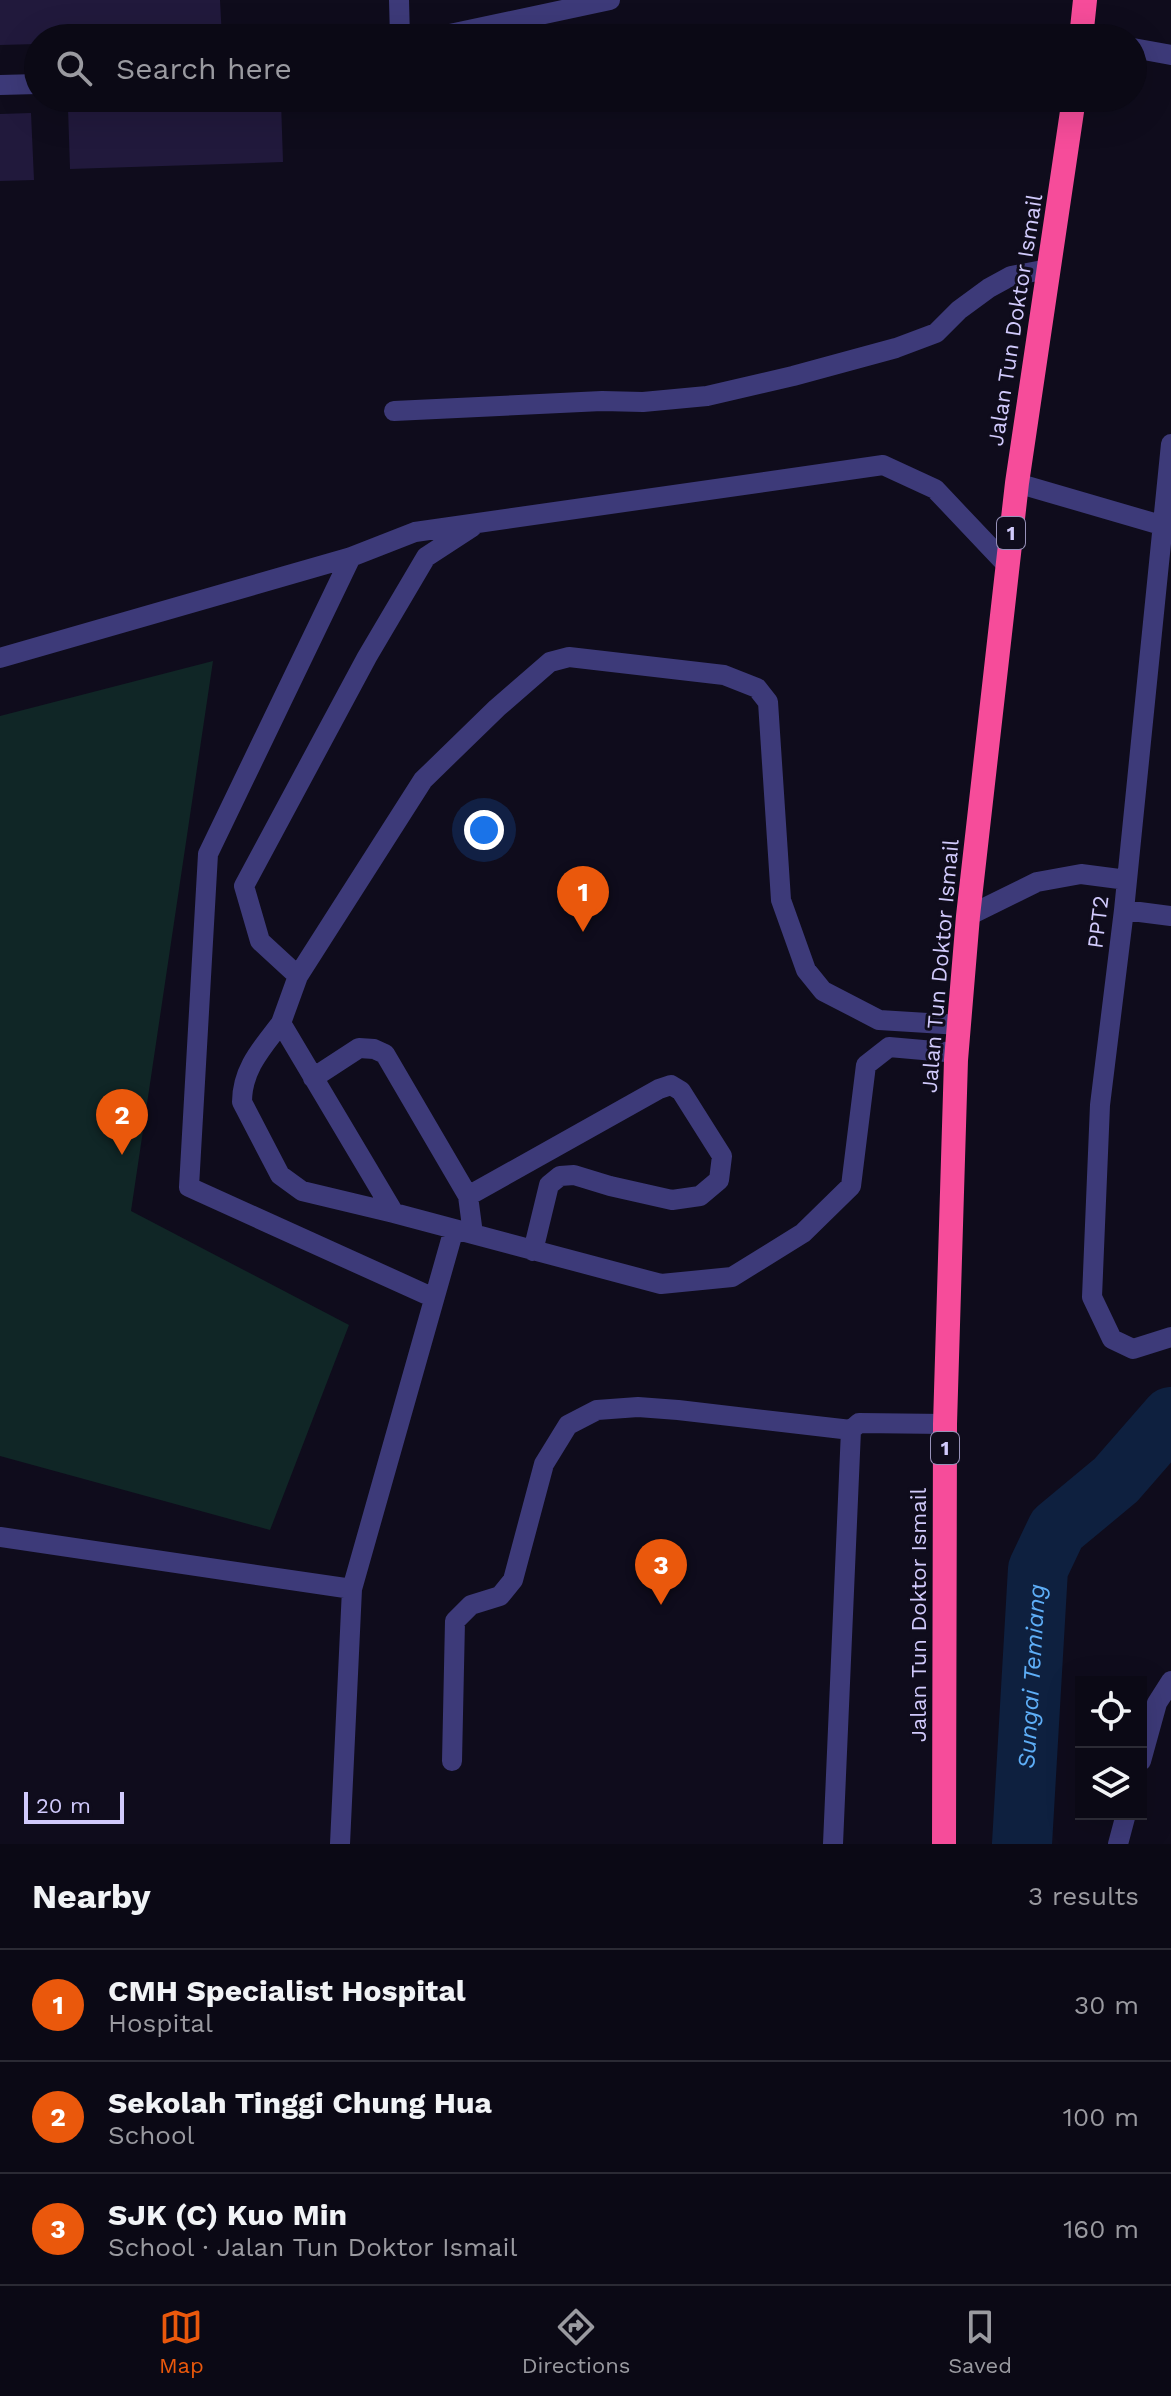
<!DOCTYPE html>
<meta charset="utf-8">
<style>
body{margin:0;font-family:"Work Sans",sans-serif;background:#14121e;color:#f1f3f6}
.controls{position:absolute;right:24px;bottom:24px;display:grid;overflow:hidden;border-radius:0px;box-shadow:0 8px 32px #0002}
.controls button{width:72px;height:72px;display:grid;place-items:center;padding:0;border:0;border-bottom:2px solid #2b2a34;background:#0b0915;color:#f1f3f6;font:40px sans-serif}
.scale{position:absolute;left:24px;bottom:20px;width:100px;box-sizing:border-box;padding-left:8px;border:4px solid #d1cafc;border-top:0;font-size:22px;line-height:28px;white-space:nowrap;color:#d1cafc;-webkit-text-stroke:6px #0f0c1c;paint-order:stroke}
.you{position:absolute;left:484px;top:830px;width:28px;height:28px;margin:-20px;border:6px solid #fff;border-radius:50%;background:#1a73e8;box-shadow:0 0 0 12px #1a73e833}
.badge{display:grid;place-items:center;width:52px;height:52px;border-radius:50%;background:#ea580c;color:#fff;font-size:26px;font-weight:700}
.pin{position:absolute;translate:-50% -66px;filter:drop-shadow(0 2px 4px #0008)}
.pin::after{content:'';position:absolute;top:42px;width:28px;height:24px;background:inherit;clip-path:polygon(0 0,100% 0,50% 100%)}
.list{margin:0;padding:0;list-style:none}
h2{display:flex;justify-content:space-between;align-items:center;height:104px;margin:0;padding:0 32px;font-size:34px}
h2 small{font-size:26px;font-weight:400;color:#9a9aa0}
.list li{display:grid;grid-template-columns:52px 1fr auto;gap:24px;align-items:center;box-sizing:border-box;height:112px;padding:0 32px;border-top:2px solid #2b2a34}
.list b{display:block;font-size:30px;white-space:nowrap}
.list p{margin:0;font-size:26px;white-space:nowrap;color:#9a9aa0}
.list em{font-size:26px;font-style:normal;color:#9a9aa0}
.icon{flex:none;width:44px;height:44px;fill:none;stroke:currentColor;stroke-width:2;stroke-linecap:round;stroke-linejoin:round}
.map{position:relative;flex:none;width:1171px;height:1844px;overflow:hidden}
.search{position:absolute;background:#0b0915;box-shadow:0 8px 32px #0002;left:24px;right:24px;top:24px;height:88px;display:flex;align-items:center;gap:20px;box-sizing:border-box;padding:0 28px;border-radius:44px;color:#9a9aa0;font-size:30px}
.sheet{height:440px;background:#0b0915}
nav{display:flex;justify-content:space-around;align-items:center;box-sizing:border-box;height:112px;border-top:2px solid #2b2a34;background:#0b0915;font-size:22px;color:#9a9aa0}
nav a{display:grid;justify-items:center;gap:4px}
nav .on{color:#ea580c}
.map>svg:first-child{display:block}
.green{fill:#102626}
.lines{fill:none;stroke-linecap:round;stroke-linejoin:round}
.river{stroke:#0e203f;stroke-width:60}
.building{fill:#21193c}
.minor{stroke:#3d3a79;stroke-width:20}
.highway{stroke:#f64c9a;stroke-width:24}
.labels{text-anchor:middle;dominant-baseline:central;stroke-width:6;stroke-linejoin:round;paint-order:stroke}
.shield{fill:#0f0c1c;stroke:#9791b9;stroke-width:2}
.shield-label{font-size:20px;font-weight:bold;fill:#d1cafc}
.street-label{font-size:22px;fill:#d1cafc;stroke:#0f0c1c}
.water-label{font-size:24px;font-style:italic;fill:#5eaef7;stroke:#0f0c1c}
</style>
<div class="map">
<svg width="1171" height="1844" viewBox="0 0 1171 1844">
<rect width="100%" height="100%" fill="#0f0c1c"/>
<!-- green -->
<path class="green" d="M213 661 131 1211 349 1325 270 1530 0 1456V716Z"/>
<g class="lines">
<!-- river -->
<path class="river" id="s1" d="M1022 1844 1038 1569 1057 1529 1116 1480 1171 1417"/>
</g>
<!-- building -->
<path class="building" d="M0 0H220L222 38H38V44L0 45Z
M281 101 283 162 70 169 68 108Z
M31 113 34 180 0 181V114Z"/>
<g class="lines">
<!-- minor -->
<path class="minor" d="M399 0 400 38
M431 38 610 0
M1133 48 1171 55
M0 85 38 84
M394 411 602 401 643 402 707 396 793 376 896 348 936 333 959 310 989 288 1011 276 1048 269
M1171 444 1124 910 1100 1105 1092 1297 1112 1339 1133 1349 1171 1337
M1017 483 1171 528
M351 557 208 854 189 1187 434 1298
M0 658 351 557 415 532 883 465 935 489 1007 565
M1124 910 1171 916
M968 916 1037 882 1081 874 1127 880
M298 976 260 941 244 886 367 657 426 557 472 527
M281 1023C262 1048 242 1069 242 1102L280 1175 302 1191 394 1213
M957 1053 889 1047 866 1065 851 1186 803 1233 732 1277 661 1284 394 1213 281 1023 298 976 423 780 497 708 550 662 569 657 724 675 757 688 768 702 781 900 806 970 823 991 879 1020 960 1025
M313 1078 359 1048 374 1049 385 1054 468 1196 473 1234
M468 1196 659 1089 671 1085 681 1091 722 1156 719 1180 700 1196 672 1200 610 1186 574 1175 560 1176 549 1185 533 1251
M0 1537 352 1589
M452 1761 455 1621 471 1605 500 1596 513 1580 544 1464 568 1425 597 1410 638 1407 678 1410 851 1430
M1141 1761 1157 1703 1171 1681
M340 1844 352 1589 454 1229
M833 1844 851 1430 859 1423 945 1424
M1118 1844 1126 1814"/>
<!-- highway -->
<path class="highway" d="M1081 38 1085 0
M944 1844 945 1424 956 1060 968 916 1017 483 1074 98"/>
</g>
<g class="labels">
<!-- shield labels -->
<g class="shield">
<rect x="997" y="517" width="28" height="32" rx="6"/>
<rect x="931" y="1432" width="28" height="32" rx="6"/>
</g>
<g class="shield-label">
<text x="1011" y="533">1</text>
<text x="945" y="1448">1</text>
</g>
<!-- street labels -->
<g class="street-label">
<text transform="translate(1015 320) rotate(-81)">Jalan Tun Doktor Ismail</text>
<text transform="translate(1098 922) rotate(-83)">PPT2</text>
<text transform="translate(940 966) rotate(-85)">Jalan Tun Doktor Ismail</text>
<text transform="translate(918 1615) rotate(-90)">Jalan Tun Doktor Ismail</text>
</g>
<!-- water labels -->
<g class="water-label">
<text stroke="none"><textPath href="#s1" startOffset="168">Sungai Temiang</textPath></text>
</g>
</g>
</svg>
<div class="controls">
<button><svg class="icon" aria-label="locate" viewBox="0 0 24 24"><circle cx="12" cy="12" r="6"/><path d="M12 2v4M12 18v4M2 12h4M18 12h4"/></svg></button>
<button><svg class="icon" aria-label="layers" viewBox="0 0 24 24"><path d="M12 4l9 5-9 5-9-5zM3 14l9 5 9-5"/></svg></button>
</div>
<div class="scale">20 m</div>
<div class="you"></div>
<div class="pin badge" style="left:583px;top:932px">1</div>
<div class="pin badge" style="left:122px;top:1155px">2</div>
<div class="pin badge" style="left:661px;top:1605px">3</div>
<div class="search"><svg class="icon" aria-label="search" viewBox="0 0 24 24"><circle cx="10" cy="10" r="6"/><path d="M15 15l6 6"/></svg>Search here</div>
</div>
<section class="sheet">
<h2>Nearby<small>3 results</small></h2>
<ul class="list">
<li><span class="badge">1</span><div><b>CMH Specialist Hospital</b><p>Hospital</p></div><em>30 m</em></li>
<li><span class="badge">2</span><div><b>Sekolah Tinggi Chung Hua</b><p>School</p></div><em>100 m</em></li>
<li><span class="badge">3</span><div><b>SJK (C) Kuo Min</b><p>School · Jalan Tun Doktor Ismail</p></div><em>160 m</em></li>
</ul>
</section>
<nav>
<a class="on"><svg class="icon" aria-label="map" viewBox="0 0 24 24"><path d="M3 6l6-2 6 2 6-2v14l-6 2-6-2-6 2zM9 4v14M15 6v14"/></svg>Map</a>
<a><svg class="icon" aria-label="directions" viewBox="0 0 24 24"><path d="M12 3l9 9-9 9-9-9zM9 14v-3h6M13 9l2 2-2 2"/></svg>Directions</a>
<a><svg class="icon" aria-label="saved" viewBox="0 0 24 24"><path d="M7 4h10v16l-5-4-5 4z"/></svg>Saved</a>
</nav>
